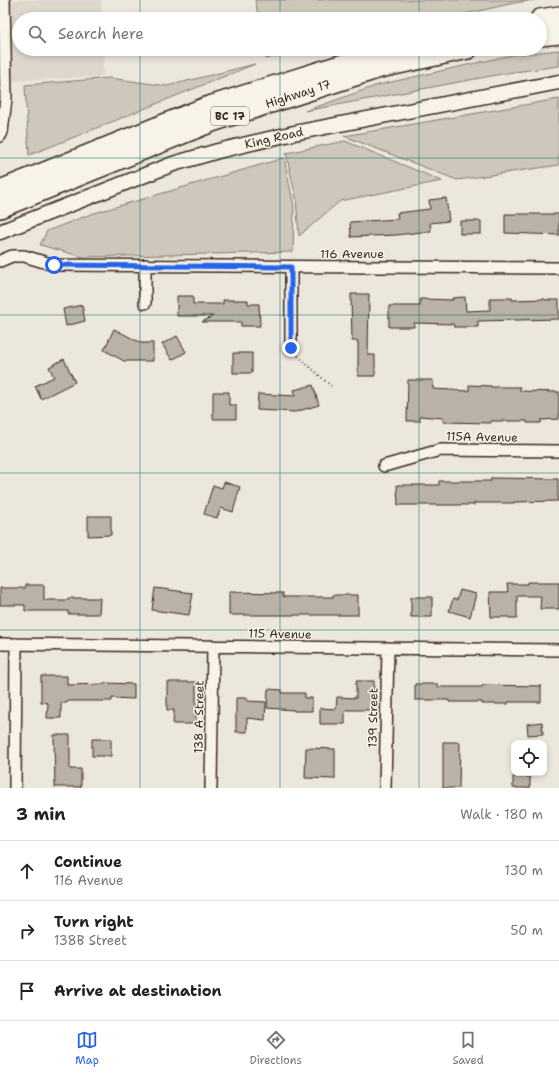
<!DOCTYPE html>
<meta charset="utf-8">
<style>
body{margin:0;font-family:"Shantell Sans",sans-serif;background:#f2f2f2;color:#202124}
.controls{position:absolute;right:12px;bottom:12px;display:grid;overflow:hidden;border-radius:8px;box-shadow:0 2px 6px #0003}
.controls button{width:36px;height:36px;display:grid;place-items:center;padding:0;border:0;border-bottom:1px solid #e0e0e0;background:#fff;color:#202124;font:20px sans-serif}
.stop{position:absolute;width:12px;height:12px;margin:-9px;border:3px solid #2563eb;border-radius:50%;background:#fff}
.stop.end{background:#2563eb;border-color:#fff;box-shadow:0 1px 4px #0008}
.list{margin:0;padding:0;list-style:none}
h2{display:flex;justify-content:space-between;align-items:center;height:52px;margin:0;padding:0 16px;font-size:17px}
h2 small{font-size:13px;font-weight:400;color:#757577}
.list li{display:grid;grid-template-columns:26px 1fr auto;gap:12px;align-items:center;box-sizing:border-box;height:60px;padding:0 16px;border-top:1px solid #e0e0e0}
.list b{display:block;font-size:15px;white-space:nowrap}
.list p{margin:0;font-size:13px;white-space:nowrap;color:#757577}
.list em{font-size:13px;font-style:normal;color:#757577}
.icon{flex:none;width:22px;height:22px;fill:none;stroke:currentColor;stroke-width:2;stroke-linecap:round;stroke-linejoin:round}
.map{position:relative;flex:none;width:559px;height:788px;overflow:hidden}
.search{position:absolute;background:#fff;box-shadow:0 2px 6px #0003;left:12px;right:12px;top:12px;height:44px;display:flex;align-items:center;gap:10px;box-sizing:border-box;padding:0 14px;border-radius:22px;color:#757577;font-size:15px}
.sheet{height:232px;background:#fff}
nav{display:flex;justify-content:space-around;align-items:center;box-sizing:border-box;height:56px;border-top:1px solid #e0e0e0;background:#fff;font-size:11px;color:#757577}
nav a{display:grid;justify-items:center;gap:2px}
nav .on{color:#2563eb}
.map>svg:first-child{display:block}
.built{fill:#ddd7cc}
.green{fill:#cec8bc;stroke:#84796d}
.building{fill:#bab2a7;stroke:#3b2a1e}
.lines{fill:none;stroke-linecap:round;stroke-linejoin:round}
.minor-casing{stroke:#3b2a1e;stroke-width:14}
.tertiary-casing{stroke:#3b2a1e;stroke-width:17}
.trunk-casing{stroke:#3b2a1e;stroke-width:22}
.path{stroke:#3b2a1e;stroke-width:2;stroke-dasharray:1 3;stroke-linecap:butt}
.minor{stroke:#f7f3e8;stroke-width:11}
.tertiary{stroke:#f7f3e8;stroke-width:14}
.trunk{stroke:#f7f3e8;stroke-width:19}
.route{stroke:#2563eb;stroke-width:5}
.grid{fill:none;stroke:#0f766e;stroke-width:1;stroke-opacity:0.55}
.labels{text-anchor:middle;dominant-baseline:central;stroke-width:3;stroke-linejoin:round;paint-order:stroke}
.shield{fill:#f7f3e8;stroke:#73665b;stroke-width:1}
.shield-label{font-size:11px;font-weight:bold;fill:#3b2a1e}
.street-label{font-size:12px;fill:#3b2a1e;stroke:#f7f3e8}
</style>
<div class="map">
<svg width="559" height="788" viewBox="0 0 559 788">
<rect width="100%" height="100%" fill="#ece7dc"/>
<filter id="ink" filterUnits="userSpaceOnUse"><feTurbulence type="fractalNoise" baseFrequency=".025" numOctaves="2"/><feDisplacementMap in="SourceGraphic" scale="8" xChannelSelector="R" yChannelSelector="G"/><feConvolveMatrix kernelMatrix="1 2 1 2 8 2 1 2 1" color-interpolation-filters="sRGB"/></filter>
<g filter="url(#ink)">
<!-- built -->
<path class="built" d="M0 0H101L102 19H19V49H103V76L0 82Z"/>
<!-- green -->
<path class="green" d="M255 0H535L514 3 443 19H259Z
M264 49H312L266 59Z
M559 50V66L507 73 305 111 378 85 512 55Z
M255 64 52 146 29 155 25 85 110 78 167 86Z
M559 99V165L457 180 344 136Z
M345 141 442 181 340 201 299 236 296 198 286 153Z
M284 158 294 207 293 252 83 257 40 245 47 231 91 214Z"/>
<!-- building -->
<path class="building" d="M446 198 449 221 430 223 431 231 396 235 351 237 350 222 398 219 397 213 430 209 429 200Z
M505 214H559V235L505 233Z
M460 221H481V234H460Z
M351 294H369L368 355H375V376H358V341H352Z
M177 296H193V304H223V300H248V304H259L260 326H241V322H202L213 316H177Z
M465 297 466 311 490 310V298H512V300L545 299V300H559V319L478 321V327H454L453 324 414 323V327H389V306H420V299L453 300 452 298Z
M82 305 85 321 66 326 63 309Z
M114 329 141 343H153V361H124L104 350Z
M177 336 186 352 172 360 162 344Z
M233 353H252V373H233Z
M64 359 75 382 41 399 35 386 54 377 49 367Z
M408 380H433V389L469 391V385L491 386V387H520V391L559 392V419L541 420V423H527V421H491V423L443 422V418L420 416V421H407Z
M313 385 319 405 295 412 257 410 258 394 295 396 294 390Z
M213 392H229V405H236V419H213Z
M491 478 558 479V501L514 502V503H474V505H398L397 485H439V481H491Z
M224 482 240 487 233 512 221 508 217 518 204 514 213 485 222 488Z
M88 516H111V535L88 536Z
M528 582H559V609H540L541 596H517V618H509V617H491L490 592H508L507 584H528Z
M25 585H44V600H68V598H100L99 614H68V611H25V605H0V588H25Z
M155 588 193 593 189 615 152 610Z
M460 590 476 594 470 617 449 611 453 599 457 600Z
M229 592 283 593V597H333V595H358V615H229Z
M411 597H432V617H411Z
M41 676H67V685L105 684V683L134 684V699L112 698V701H67V703H61V718H47L48 703 41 702Z
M356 681H374V710H345V724H320V708L336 709 337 697 356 698Z
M167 682H196V724H173L174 710H167Z
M415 684H438V687H482L483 685 541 686V702H508V704H482V702H449V700H415Z
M268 689 282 690V693H305V698H312V711H294V710L267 708Z
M236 698H247V701L266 702 265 720 247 718V732H236Z
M542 722 543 734 528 735 527 724Z
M54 735H70V769H81V787H55Z
M92 739H111V756H92Z
M443 742H460L459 788H443Z
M306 748 335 749V779L305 778Z
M513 777H530V788H513Z"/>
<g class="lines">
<!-- minor casing -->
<g class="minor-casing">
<path id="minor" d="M0 136 2 132 6 99 4 0
M0 261 12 256H24L54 265 559 268
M145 265V303
M291 267V348
M384 466 440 450 559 451
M0 644 559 650
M15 788 16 644
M211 788 213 646
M385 788 388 648"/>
</g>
<!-- tertiary casing -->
<g class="tertiary-casing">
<path id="tertiary" d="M0 232 173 164 218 151 294 133 559 82"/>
</g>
<!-- trunk casing -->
<g class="trunk-casing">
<path id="trunk" d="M540 19 559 16
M540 36 559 34
M0 190 206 107 391 49
M0 208 212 122 380 68 468 49"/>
</g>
<!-- path -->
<path class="path" d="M298 356 331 386"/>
<!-- minor -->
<use href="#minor" class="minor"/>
<!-- tertiary -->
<use href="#tertiary" class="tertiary"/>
<!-- trunk -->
<use href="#trunk" class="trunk"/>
</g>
</g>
<g class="lines" filter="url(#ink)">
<!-- route -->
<path class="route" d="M54 265 291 267V348"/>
</g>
<!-- grid -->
<path class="grid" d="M140 0V19M280 0V19M419 0V19M140 49V788M280 49V788M419 49V788M0 158H559M0 315H559M0 473H559M0 630H559"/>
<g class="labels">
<!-- shield labels -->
<rect class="shield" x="211" y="107" width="38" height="18" rx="3"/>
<g class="shield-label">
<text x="230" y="116">BC 17</text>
</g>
<!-- street labels -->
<g class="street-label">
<text transform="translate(298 94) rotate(-18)">Highway 17</text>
<text transform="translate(274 138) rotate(-13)">King Road</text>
<text x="352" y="254">116 Avenue</text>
<text transform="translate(482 437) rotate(1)">115A Avenue</text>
<text transform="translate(280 634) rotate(1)">115 Avenue</text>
<text transform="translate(199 717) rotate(-89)">138 A Street</text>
<text transform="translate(373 718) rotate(-89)">139 Street</text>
</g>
</g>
</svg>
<div class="controls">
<button><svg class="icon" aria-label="locate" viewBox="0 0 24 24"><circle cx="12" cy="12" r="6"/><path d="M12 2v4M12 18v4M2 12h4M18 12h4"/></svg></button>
</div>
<div class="stop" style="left:54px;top:265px"></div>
<div class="stop end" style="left:291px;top:348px"></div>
<div class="search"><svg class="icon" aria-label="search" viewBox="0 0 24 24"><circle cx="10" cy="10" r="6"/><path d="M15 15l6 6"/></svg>Search here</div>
</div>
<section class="sheet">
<h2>3 min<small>Walk · 180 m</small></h2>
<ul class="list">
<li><svg class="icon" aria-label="ahead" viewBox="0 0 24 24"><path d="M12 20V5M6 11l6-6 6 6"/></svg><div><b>Continue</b><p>116 Avenue</p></div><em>130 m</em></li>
<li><svg class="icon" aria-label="right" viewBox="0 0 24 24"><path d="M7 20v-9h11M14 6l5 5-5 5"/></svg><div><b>Turn right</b><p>138B Street</p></div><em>50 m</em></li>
<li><svg class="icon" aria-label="arrive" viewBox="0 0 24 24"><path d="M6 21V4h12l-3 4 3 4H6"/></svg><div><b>Arrive at destination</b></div></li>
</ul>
</section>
<nav>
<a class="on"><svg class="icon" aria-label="map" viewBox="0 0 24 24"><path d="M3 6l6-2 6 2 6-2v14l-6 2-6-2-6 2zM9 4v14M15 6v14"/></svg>Map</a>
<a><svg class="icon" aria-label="directions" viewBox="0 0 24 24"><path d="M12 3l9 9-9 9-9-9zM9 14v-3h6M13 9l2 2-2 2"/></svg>Directions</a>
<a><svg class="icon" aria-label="saved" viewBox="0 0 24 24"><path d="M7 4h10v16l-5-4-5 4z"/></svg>Saved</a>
</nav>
